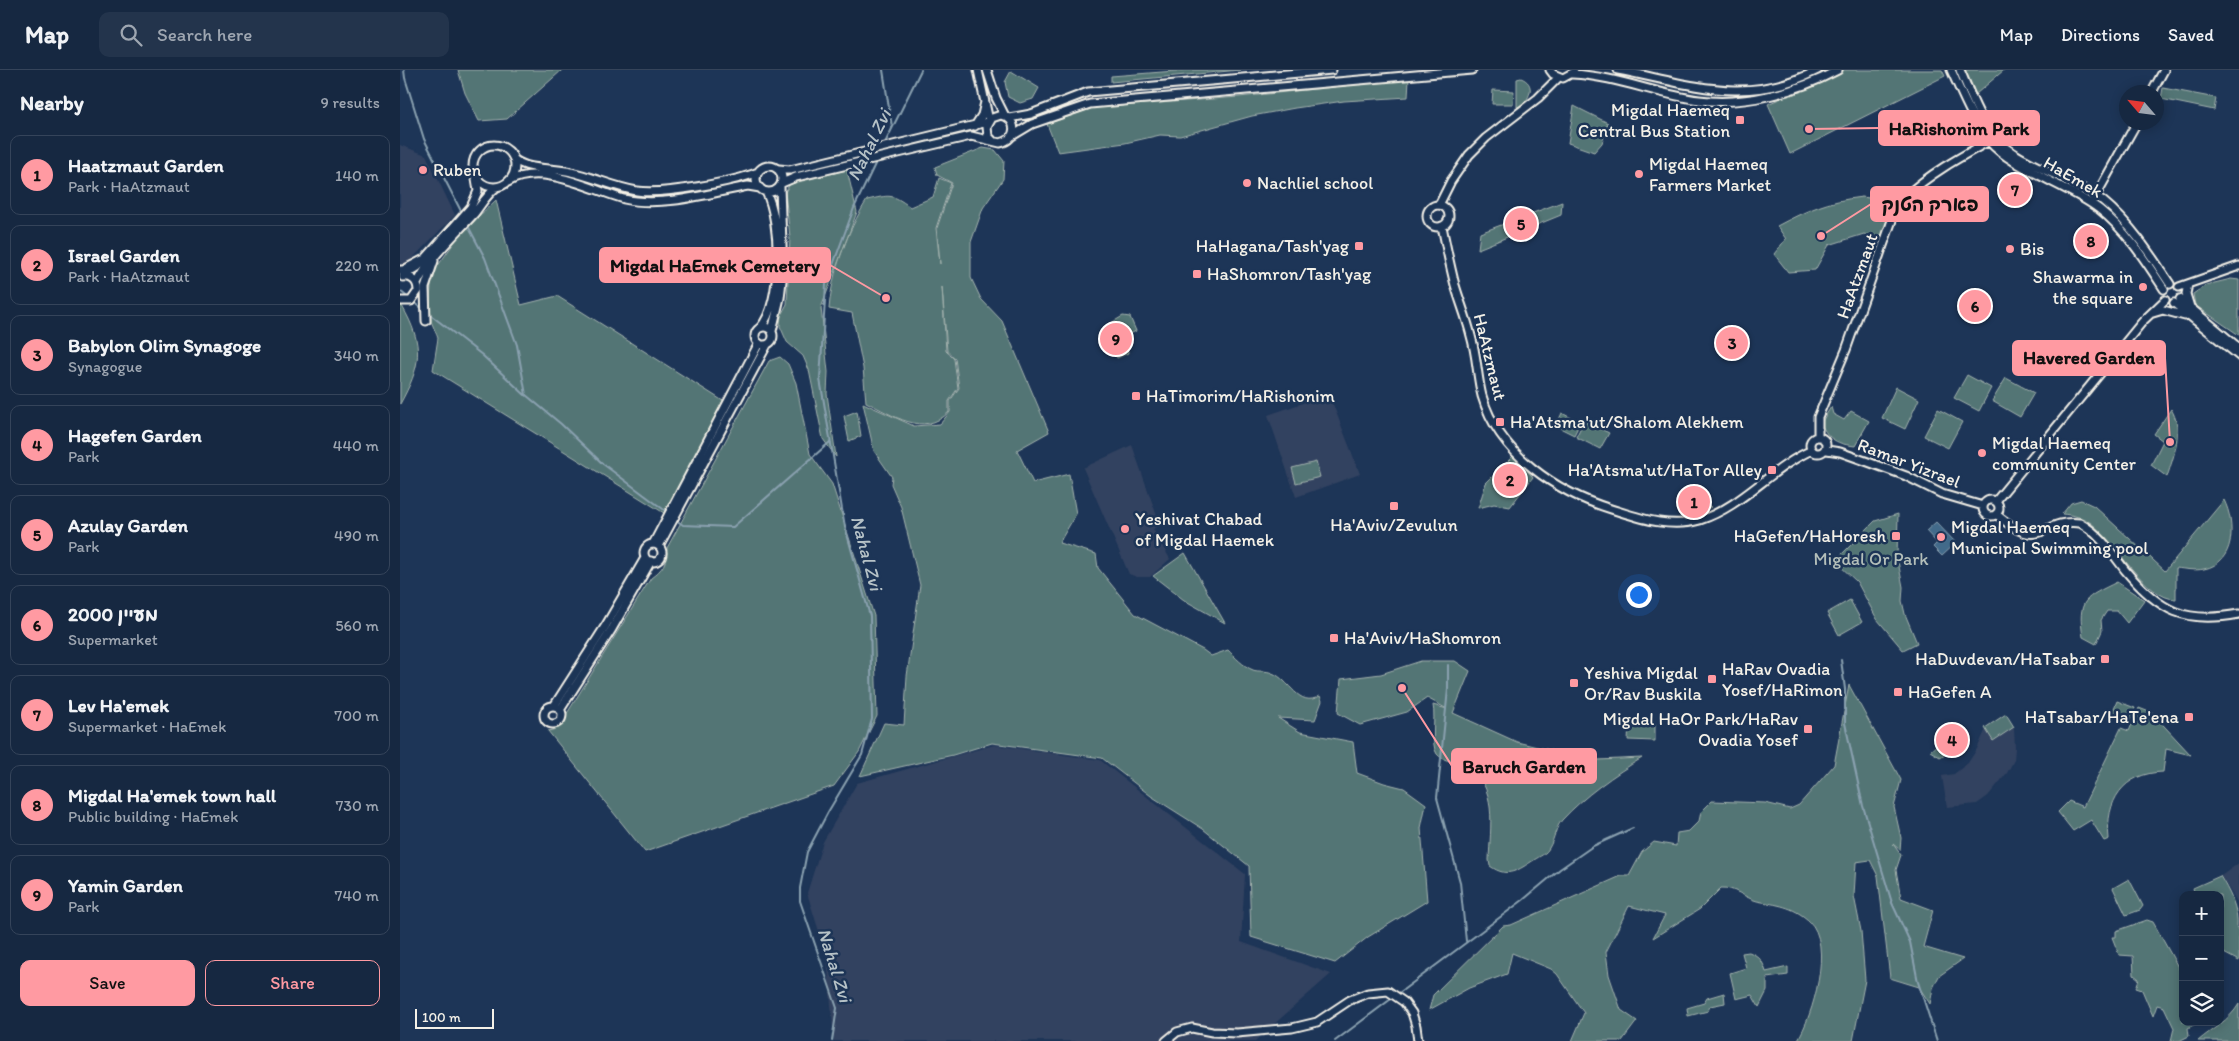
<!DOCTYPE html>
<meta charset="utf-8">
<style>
body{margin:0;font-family:Itim,"Playpen Sans Hebrew",sans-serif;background:#23344c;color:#f1f3f6}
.controls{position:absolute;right:15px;bottom:15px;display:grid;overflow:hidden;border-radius:10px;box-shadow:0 2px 12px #0003}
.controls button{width:45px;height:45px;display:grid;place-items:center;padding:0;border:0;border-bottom:1px solid #35445a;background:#162841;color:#f1f3f6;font:25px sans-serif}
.compass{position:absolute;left:1719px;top:15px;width:45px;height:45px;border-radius:50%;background:#162841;box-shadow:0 2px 12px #0003;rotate:298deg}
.scale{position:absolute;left:15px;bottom:12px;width:79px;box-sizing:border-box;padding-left:5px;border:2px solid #f4f1e8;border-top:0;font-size:14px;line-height:18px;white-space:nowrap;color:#f4f1e8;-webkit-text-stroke:4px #1d3557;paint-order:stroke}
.you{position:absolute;left:1238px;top:524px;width:18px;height:18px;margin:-12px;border:4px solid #fff;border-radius:50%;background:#1a73e8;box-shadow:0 0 0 8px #1a73e833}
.badge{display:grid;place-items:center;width:32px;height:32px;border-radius:50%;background:#ff9aa2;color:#111;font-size:16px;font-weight:700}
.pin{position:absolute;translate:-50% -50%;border:2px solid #fff;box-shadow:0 1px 5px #0006}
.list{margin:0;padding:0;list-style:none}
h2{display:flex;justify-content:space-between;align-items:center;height:65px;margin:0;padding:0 20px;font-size:21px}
h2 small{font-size:16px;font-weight:400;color:#9ea6b1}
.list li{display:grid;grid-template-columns:32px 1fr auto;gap:15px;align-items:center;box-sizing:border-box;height:80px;margin:0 10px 10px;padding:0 10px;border:1px solid #35445a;border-radius:10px}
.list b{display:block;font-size:19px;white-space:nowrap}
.list p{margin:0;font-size:16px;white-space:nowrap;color:#9ea6b1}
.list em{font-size:16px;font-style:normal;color:#9ea6b1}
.actions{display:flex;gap:10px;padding:15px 20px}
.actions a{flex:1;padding:11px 0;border:1px solid #ff9aa2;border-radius:10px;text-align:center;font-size:18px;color:#ff9aa2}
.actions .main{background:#ff9aa2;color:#111}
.icon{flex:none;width:28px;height:28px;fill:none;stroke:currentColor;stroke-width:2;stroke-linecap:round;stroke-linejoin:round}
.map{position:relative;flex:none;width:1839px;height:971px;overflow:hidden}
header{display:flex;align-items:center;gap:30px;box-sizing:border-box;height:70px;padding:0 25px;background:#162841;border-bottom:1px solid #35445a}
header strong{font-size:24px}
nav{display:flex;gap:28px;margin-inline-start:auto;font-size:18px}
.search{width:350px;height:45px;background:#23344c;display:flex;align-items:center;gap:12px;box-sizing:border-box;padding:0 18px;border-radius:10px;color:#9ea6b1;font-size:19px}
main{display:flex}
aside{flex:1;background:#162841}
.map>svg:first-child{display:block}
.built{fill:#334260}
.green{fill:#537574;stroke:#a4b3ae}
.water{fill:#436b8a;stroke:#8aa1b0}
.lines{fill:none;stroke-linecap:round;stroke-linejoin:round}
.stream{stroke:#8aa1b0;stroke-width:2}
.secondary-casing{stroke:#f4f1e8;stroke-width:11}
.secondary{stroke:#1d3557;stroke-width:7}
.poi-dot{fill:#ff9aa2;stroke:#1d3557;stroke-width:2}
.labels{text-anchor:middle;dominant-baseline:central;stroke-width:5;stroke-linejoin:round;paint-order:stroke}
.poi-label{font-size:18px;fill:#f4f1e8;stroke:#1d3557;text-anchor:start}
.street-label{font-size:18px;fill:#f4f1e8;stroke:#1d3557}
.park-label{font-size:18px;fill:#b4bfba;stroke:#1d3557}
.water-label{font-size:19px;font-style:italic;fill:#b6c2c7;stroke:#1d3557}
.leader{fill:none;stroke:#ff9aa2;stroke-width:2}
.callout-dot{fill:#ff9aa2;stroke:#1d3557;stroke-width:2}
.callout{fill:#ff9aa2;stroke:#ff9aa2;stroke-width:2}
.callout-label{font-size:19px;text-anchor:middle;font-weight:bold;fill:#111}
</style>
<header>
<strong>Map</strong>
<div class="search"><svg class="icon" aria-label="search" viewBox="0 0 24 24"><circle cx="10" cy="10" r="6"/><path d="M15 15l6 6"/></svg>Search here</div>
<nav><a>Map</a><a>Directions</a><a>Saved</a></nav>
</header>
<main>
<aside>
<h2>Nearby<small>9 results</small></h2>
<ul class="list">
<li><span class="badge">1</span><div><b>Haatzmaut Garden</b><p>Park · HaAtzmaut</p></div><em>140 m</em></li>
<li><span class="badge">2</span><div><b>Israel Garden</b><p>Park · HaAtzmaut</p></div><em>220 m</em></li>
<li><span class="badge">3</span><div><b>Babylon Olim Synagoge</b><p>Synagogue</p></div><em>340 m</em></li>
<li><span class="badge">4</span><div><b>Hagefen Garden</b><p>Park</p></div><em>440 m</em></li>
<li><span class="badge">5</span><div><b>Azulay Garden</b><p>Park</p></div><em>490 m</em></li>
<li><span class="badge">6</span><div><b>מעיין 2000</b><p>Supermarket</p></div><em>560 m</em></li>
<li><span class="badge">7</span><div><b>Lev Ha'emek</b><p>Supermarket · HaEmek</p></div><em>700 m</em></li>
<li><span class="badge">8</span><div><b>Migdal Ha'emek town hall</b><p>Public building · HaEmek</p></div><em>730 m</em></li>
<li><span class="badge">9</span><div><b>Yamin Garden</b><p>Park</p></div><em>740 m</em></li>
</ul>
<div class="actions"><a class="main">Save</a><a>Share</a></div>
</aside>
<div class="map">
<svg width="1839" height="971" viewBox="0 0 1839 971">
<rect width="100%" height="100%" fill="#1d3557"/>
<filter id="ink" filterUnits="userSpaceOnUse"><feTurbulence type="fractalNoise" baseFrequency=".02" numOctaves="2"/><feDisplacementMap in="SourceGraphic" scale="10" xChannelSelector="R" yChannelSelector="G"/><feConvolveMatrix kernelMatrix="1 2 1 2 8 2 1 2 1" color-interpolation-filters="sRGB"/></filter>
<g filter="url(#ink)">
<!-- built -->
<path class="built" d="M0 75 26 85 55 145 0 201Z
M929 324 960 404 896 427 868 345Z
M732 375 760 455 753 459 770 489 750 507H737L729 504 683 398Z
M1605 645 1614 659 1615 678 1614 690 1607 703 1588 726 1577 734 1547 737 1542 706 1554 704 1568 693 1577 679 1586 659Z
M594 675 700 690 845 804 841 872 931 904 855 971H434L427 887 407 823 423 772 457 713Z
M1839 793V835L1821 806Z"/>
<!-- green -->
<path class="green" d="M58 0H162L107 49 79 51 65 23Z
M788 0H840L711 12V6Z
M1443 0H1542L1545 6 1390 84 1368 34Z
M1565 0H1604L1576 24Z
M611 1 639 18 633 29 620 33 608 27 605 12Z
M1121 8C1136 14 1130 27 1122 36L1117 37V9Z
M1009 9 1008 27 944 31 895 38 852 46 780 66 760 65 725 73 658 82 647 54 693 38 839 27Z
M1763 18 1816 28 1814 40 1761 29Z
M1093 20 1114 21 1113 34H1092Z
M1174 36 1208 53 1202 73 1194 82 1168 73Z
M583 78 595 80 604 91 603 109 583 138 571 172V208L581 229 602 251 649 362 617 380 633 413 669 404 676 444 659 473 696 484 698 498 735 544 803 580 811 586 828 580C835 587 843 596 853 600 858 602 866 600 872 603 890 609 898 639 920 626L922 631 915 650 878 648 900 662 953 672 957 703 984 713 1004 718 1026 734 1021 758 1027 831 968 867 935 893 851 867 849 796 803 759 751 726 702 688 592 673 553 685 460 706 484 653 504 655 507 606 520 515 501 437 491 414 492 407 474 381 463 333 514 356 540 354 550 342V331L559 318 555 288 547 281 542 217 546 281 554 289 558 318 549 331V342C523 368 493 345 466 332L463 298 452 243 429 239C432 202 447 162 467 130 490 125 491 123 510 137L533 127 539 108 551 113 536 158 540 194 537 158 552 113 537 105 535 97Z
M447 100 457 142 421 238 428 302 427 324 436 387 423 369 409 300 403 286 387 272 380 256 381 245 387 234 390 167 385 122 390 114Z
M1462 127 1476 129 1492 144 1483 171 1464 164 1429 175 1415 200 1388 202 1374 184 1386 169 1377 156C1407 140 1427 131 1462 127Z
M96 130 121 235 157 226 323 331 264 443 33 300 38 268 31 251 30 230 32 204 61 163Z
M1162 132 1161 145 1078 179 1080 163Z
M1831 209 1839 210V265L1795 235 1793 224 1806 215Z
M2 236C25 276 21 296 0 334V237Z
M723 246 730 247 736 261 726 266 728 283 717 288 705 272 711 253Z
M380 287 388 294 396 313 410 384 432 414 474 546 477 646 459 682 434 716 245 782 148 661C160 659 161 655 166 645L251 508C262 500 268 492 267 478L369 291Z
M1567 305 1591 318 1579 341 1554 328Z
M1606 308 1634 323 1620 347 1592 331Z
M1496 317 1519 329 1505 359 1482 348Z
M1431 337 1433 344 1444 350 1451 341 1469 351 1455 376C1438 374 1428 370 1421 353Z
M1538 339 1562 352 1548 378 1524 366Z
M1771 339C1784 360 1774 385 1767 407L1751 395 1763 371 1754 364Z
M457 341 461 366 449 371 444 346Z
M1162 343 1180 353 1174 365 1156 356Z
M1184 351 1209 363 1200 379 1176 367Z
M1113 386 1133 407 1110 437 1094 434 1078 438 1086 413Z
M916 392 920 407 896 413 892 398Z
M1290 426 1311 437 1297 444 1280 447Z
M1681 430 1694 436 1765 501 1824 430C1836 454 1835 493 1804 499 1795 501 1785 499 1776 498V529C1747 530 1713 470 1691 453 1683 447 1672 445 1662 444L1671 433Z
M1498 444 1497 486 1503 517 1502 531 1505 544 1517 573 1503 580 1477 549 1457 512 1435 491 1475 451Z
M785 483 825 553 784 530 753 506Z
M1717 512 1744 530 1727 553 1717 541H1707L1701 550 1702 561 1696 574 1683 567C1677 529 1685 528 1717 512Z
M1450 530 1462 552 1439 565 1427 543Z
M1021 591H1055L1070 601 1053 643 1117 672 1166 684 1165 697 1198 690 1242 688C1215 704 1184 726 1162 750 1155 758 1155 768 1149 778 1146 784 1140 786 1134 790 1118 800 1108 809 1090 796L1089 790C1090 759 1099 714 1065 695 1057 691 1043 692 1037 684 1030 674 1036 649 1033 635L1047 639 1027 628 1007 642 960 655 938 643 941 609 981 604Z
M1449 615 1501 710 1494 737 1501 768 1500 780 1493 774 1501 785 1496 800 1501 828 1533 840 1523 877 1563 889 1539 906 1533 918 1530 934 1519 917 1490 908 1478 806 1470 790 1456 792 1454 826 1461 861 1465 910 1453 971H1397C1413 946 1434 874 1409 851 1393 836 1377 835 1357 831 1345 828 1334 817 1321 818L1300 839 1253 868 1265 845 1229 836 1206 882 1209 905 1221 940 1237 951 1222 971H1172L1184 943 1157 904 1151 899 1112 883 1107 904 1069 918 1029 940 1033 925 1103 856 1111 855 1221 806H1229L1242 782 1254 772 1276 776 1277 763 1289 761 1299 751 1301 742 1312 731 1365 733 1390 739 1399 735 1434 695Z
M1717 631 1735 638 1730 651 1712 643Z
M1739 638 1752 643 1791 685 1766 679 1763 702C1723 703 1705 731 1709 769L1704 771 1691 750 1673 761 1658 742 1669 731 1683 737 1721 658 1729 661Z
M1606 644 1614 657 1593 671 1585 658Z
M1229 653H1255V671L1228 670Z
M1562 663 1561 675 1540 687 1530 681 1548 665Z
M1820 806C1829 821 1839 839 1837 857L1839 859V891L1820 881V825H1795L1793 818Z
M1729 809 1743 836 1740 840 1726 845 1713 818Z
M1747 850 1753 852 1783 906V952H1799L1788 958 1789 966 1779 971H1771L1774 958 1764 937 1757 935 1753 946 1742 920 1736 918 1739 909 1734 905 1733 886 1719 885 1712 867H1716V861Z
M1349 882C1360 886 1363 892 1366 902L1388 897V905L1367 908V921L1359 937 1352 925 1336 929 1330 903 1346 898 1342 883Z
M1324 923 1325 933 1310 936 1308 941 1288 946 1287 938 1304 933 1307 928Z
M1839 934V971H1798C1813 958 1829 951 1839 934Z"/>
<!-- water -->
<path class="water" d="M1536 452 1556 473 1542 486 1533 477 1537 473 1526 461Z"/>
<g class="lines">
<!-- stream -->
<path class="stream" d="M4 0 5 8 24 69 62 143
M483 0 492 57
M484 75 521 0
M67 154 85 188 117 275 126 325 161 354 203 394 267 442
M0 221 10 229
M14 232 24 240
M28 243 82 285 125 325
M276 450 283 455 333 457 430 372
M1441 590 1445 619V653L1463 736 1492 833 1510 872 1518 912 1537 971
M1048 595V619L1037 728 1060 812 1066 871
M432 971 437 938 400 831V818L407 782 428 742 462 685 472 649 470 546 445 457 420 309 426 214 454 138 477 90
M935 971 1123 830 1160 799 1193 776 1233 758"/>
<!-- secondary casing -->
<g class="secondary-casing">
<path id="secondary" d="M578 0 589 51
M587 0 596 28 605 46
M1150 0 1153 4 1163 8 1174 2
M1218 0C1291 14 1346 37 1418 0
M1551 0C1562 24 1572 50 1589 71 1611 98 1670 116 1699 139 1726 160 1745 190 1764 219
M1560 0C1570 23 1579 49 1595 68 1618 94 1675 109 1703 131 1731 154 1751 185 1770 214
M1172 4C1215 6 1256 24 1299 30 1345 36 1397 22 1438 0
M1752 22 1764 0
M609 48 631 44 688 22 932 0
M575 56 582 45 585 32
M612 66 632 54 690 34 1072 0
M73 96a21 21 0 1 1 42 0a21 21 0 1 1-42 0Z
M115 90C130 101 153 97 171 102 193 107 214 117 237 121 262 125 334 112 358 102
M356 109a13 13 0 1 1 26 0a13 13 0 1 1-26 0Z
M379 99 390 100 588 52
M108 112C141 92 190 119 224 129 262 138 311 123 348 116L360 118
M382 113 396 107 571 66 600 73C618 70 618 48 601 45L592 48 587 57 588 66 592 70
M1492 132a7 7 0 1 1 14 0a7 7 0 1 1-14 0Z
M1505 127C1530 103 1562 86 1593 69
M1694 129 1737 52
M1039 135 1051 111 1069 85 1086 68 1138 28 1158 8
M1027 146a11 11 0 1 1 22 0a11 11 0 1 1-22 0Z
M1042 156C1046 176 1050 196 1055 215 1060 232 1067 249 1071 266 1077 286 1077 306 1082 326 1099 384 1156 422 1211 439 1240 448 1269 459 1300 450 1343 436 1371 398 1412 380
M0 200H3L22 190
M3 206 18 197 71 137 78 121 76 109
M17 214C30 187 54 166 74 144 81 135 87 124 97 117
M1788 214 1786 224 1790 237
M1779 217 1839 196
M1780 229 1839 278
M0 231H11L18 221C18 211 12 206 3 207
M1774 233 1839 286
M1753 243 1763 240 1785 246
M26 251 25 218 34 191
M355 266a9 9 0 1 1 18 0a9 9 0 1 1-18 0Z
M360 258C383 233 381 150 366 122
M372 261 380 228 383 202 380 117
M1410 375a8 8 0 1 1 16 0a8 8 0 1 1-16 0Z
M1418 367V347L1446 280 1496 139
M1426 378 1427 380 1440 382 1468 392 1506 406 1542 424 1583 436
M1583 438a8 8 0 1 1 16 0a8 8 0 1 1-16 0Z
M1596 431 1743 251 1765 230
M1596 444C1644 485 1638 448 1680 453 1699 463 1712 483 1725 500 1760 542 1785 554 1839 544
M244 483a9 9 0 1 1 18 0a9 9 0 1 1-18 0Z
M253 474 359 273
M259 476 367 275
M144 645a9 9 0 1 1 18 0a9 9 0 1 1-18 0Z
M154 636 206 555 245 488
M160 640 212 559 251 491
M766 971 777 962 792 958 812 962 837 963 892 958 917 952 950 930 968 923 988 921 1004 932 1012 943 1016 956 1018 971"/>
</g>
<!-- secondary -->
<use href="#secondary" class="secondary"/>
</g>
</g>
<!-- markers -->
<g class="poi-dot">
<rect x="1335" y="45" width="10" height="10" rx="2.5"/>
<circle cx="23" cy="100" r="5"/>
<circle cx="1239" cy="104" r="5"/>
<circle cx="847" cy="113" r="5"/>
<rect x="954" y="171" width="10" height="10" rx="2.5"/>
<circle cx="1610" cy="179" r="5"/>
<rect x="792" y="199" width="10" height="10" rx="2.5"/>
<circle cx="1743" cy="217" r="5"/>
<rect x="731" y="321" width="10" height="10" rx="2.5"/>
<rect x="1095" y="347" width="10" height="10" rx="2.5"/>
<circle cx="1582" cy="383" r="5"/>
<rect x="1367" y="395" width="10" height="10" rx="2.5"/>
<rect x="989" y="431" width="10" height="10" rx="2.5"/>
<circle cx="725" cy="459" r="5"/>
<rect x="1491" y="461" width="10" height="10" rx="2.5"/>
<circle cx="1541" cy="467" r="5"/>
<rect x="929" y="563" width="10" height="10" rx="2.5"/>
<rect x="1700" y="584" width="10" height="10" rx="2.5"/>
<rect x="1307" y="604" width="10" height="10" rx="2.5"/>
<rect x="1169" y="608" width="10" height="10" rx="2.5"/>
<rect x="1493" y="617" width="10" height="10" rx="2.5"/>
<rect x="1784" y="642" width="10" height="10" rx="2.5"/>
<rect x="1403" y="654" width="10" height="10" rx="2.5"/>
</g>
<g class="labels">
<!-- poi labels -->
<g class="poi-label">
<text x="1330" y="40" text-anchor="end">Migdal Haemeq<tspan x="1330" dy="21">Central Bus Station</tspan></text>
<text x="1249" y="94">Migdal Haemeq<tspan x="1249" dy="21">Farmers Market</tspan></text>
<text x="33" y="100">Ruben</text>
<text x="857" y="113">Nachliel school</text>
<text x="949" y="176" text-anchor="end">HaHagana/Tash'yag</text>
<text x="1620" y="179">Bis</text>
<text x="807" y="204">HaShomron/Tash'yag</text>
<text x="1733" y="207" text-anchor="end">Shawarma in<tspan x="1733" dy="21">the square</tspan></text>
<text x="746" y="326">HaTimorim/HaRishonim</text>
<text x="1110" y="352">Ha'Atsma'ut/Shalom Alekhem</text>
<text x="1592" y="373">Migdal Haemeq<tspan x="1592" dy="21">community Center</tspan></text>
<text x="1362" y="400" text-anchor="end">Ha'Atsma'ut/HaTor Alley</text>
<text x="735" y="449">Yeshivat Chabad<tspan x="735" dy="21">of Migdal Haemek</tspan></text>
<text x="994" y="455" text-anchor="middle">Ha'Aviv/Zevulun</text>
<text x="1551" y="457">Migdal Haemeq<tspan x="1551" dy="21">Municipal Swimming pool</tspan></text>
<text x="1486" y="466" text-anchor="end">HaGefen/HaHoresh</text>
<text x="944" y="568">Ha'Aviv/HaShomron</text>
<text x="1695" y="589" text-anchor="end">HaDuvdevan/HaTsabar</text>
<text x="1322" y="599">HaRav Ovadia<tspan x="1322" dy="21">Yosef/HaRimon</tspan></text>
<text x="1184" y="603">Yeshiva Migdal<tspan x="1184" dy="21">Or/Rav Buskila</tspan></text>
<text x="1508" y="622">HaGefen A</text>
<text x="1779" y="647" text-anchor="end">HaTsabar/HaTe'ena</text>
<text x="1398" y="649" text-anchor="end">Migdal HaOr Park/HaRav<tspan x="1398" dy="21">Ovadia Yosef</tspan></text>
</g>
<!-- street labels -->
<g class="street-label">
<text transform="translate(1673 107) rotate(30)">HaEmek</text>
<text transform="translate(1457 206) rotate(-70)">HaAtzmaut</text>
<text transform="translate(1090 287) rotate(76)">HaAtzmaut</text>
<text transform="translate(1509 393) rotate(21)">Ramar Yizrael</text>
</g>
<!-- park labels -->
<g class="park-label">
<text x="1471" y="489">Migdal Or Park</text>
</g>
<!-- water labels -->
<g class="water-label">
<text transform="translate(469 75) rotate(-64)">Nahal Zvi</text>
<text transform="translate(467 483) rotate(75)">Nahal Zvi</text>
<text transform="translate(435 895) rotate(73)">Nahal Zvi</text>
</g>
</g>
<!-- callouts -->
<path class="leader" d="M1409 59L1479 58M1421 166L1471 134M486 228L430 195M1770 372L1765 288M1002 618L1052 696"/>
<g class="callout-dot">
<circle cx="1409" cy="59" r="5"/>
<circle cx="1421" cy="166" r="5"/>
<circle cx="486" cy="228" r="5"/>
<circle cx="1770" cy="372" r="5"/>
<circle cx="1002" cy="618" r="5"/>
</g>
<g class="callout">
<rect x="1479" y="41" width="160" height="34" rx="5"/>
<rect x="1471" y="117" width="117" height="34" rx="5"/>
<rect x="200" y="178" width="230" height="34" rx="5"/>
<rect x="1613" y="271" width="152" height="34" rx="5"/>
<rect x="1052" y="679" width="144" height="34" rx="5"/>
</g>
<g class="callout-label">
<text x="1559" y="65">HaRishonim Park</text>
<text x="1530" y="141">פארק הטנק</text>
<text x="315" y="202">Migdal HaEmek Cemetery</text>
<text x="1689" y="294">Havered Garden</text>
<text x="1124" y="703">Baruch Garden</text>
</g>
</svg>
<div class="controls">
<button>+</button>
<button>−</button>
<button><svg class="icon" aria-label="layers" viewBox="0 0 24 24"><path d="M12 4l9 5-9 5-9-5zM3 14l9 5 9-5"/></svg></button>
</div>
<svg class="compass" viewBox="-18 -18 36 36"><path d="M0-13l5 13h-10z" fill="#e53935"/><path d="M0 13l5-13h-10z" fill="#9ea6b1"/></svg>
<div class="scale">100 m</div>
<div class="you"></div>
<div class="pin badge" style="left:1294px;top:432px">1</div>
<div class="pin badge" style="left:1110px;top:410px">2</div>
<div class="pin badge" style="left:1332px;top:273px">3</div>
<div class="pin badge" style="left:1552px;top:670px">4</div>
<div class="pin badge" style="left:1121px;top:154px">5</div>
<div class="pin badge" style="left:1575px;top:236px">6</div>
<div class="pin badge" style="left:1615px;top:120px">7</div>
<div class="pin badge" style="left:1691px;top:171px">8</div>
<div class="pin badge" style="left:716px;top:269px">9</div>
</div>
</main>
